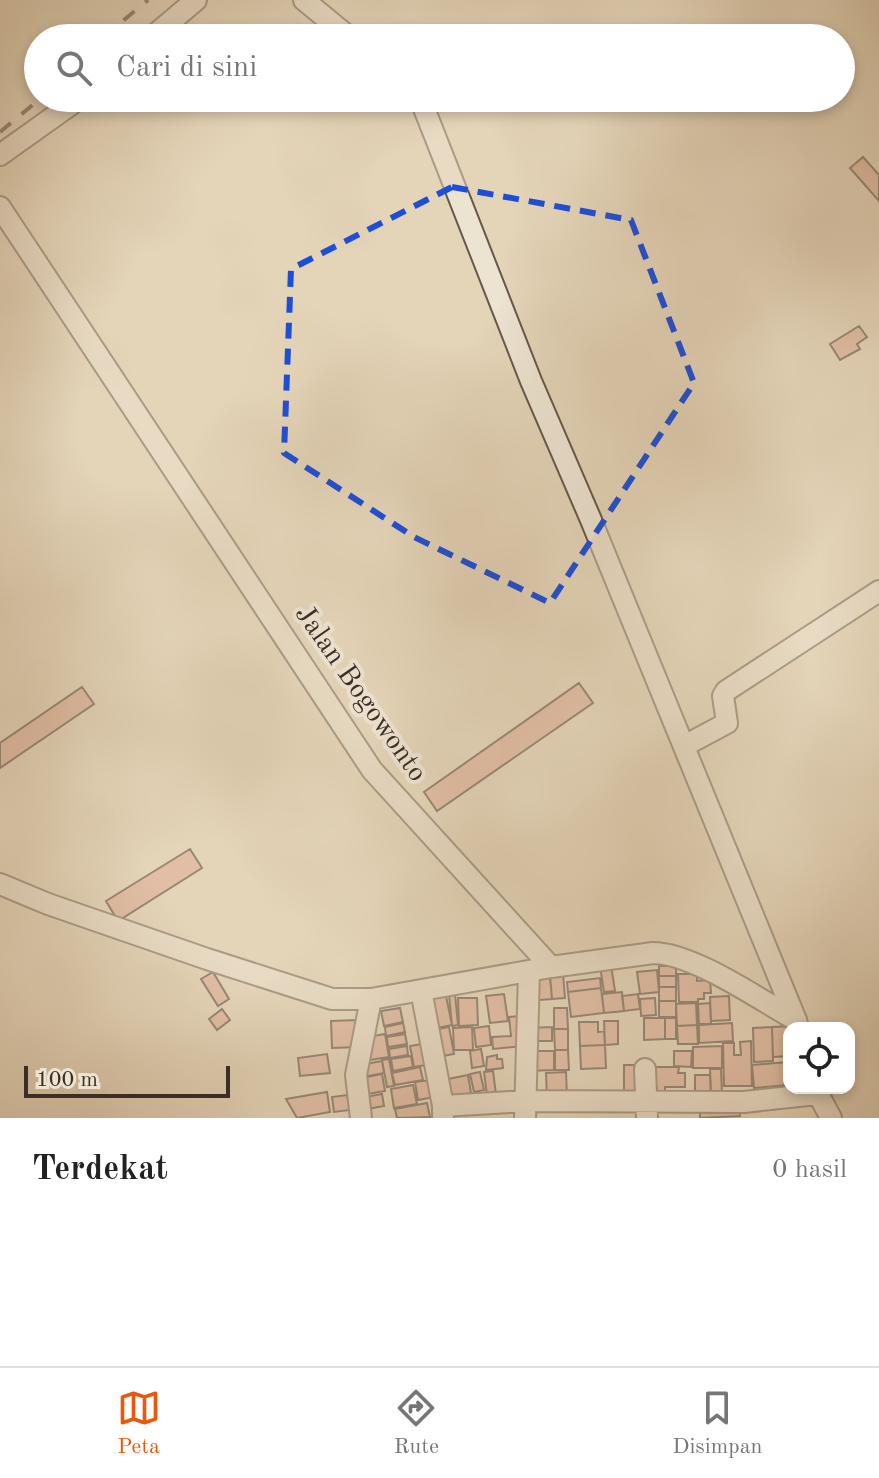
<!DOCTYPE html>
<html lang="id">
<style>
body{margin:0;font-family:"Old Standard TT",serif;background:#f6f6f6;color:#222}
.controls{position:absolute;right:24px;bottom:24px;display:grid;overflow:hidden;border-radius:16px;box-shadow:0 4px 12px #0003}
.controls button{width:72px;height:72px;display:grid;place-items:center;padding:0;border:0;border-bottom:2px solid #e0e0e0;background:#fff;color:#222;font:40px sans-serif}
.scale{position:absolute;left:24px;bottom:20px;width:206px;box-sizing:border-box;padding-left:8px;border:4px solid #3c2e25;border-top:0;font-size:22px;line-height:28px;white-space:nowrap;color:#3c2e25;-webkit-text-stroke:6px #ede3d1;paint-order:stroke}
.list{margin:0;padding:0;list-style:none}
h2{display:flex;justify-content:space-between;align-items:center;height:104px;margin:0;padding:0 32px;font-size:34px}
h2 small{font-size:26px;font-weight:400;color:#767676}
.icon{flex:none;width:44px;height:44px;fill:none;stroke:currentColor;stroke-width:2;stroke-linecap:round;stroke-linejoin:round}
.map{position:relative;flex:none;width:879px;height:1118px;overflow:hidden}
.search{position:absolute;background:#fff;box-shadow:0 4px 12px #0003;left:24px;right:24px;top:24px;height:88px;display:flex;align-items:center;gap:20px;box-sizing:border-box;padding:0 28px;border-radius:44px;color:#767676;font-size:30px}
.sheet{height:248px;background:#fff}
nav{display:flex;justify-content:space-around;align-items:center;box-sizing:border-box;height:112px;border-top:2px solid #e0e0e0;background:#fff;font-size:22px;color:#767676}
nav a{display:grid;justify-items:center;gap:4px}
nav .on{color:#ea580c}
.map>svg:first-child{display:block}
.building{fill:#dea58e;stroke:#3c2e25;stroke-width:2}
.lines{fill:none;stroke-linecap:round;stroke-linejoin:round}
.minor-casing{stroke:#66584a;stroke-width:24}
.minor{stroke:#ede3d1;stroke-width:20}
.rail{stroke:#3c2e25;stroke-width:4;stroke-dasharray:14 14;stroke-linecap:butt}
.marked{fill:none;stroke:#1d4ed8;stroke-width:6;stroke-dasharray:16 10;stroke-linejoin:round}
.labels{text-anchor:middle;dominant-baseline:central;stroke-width:8;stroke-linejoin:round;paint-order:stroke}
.street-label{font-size:28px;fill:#3c2e25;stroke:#ede3d1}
</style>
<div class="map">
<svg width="879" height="1118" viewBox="0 0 879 1118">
<rect width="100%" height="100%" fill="#e4d4b8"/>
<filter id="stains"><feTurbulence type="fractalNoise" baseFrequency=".0025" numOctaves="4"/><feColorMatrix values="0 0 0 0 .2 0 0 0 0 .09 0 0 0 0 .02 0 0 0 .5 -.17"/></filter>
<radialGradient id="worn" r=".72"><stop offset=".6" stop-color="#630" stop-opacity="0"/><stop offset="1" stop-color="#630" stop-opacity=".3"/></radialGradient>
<!-- building -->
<path class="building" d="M863 157 879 175V201L850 168Z
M859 326 867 337 857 344 860 349 840 360 830 344Z
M579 683 593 703 437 811 424 792Z
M82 687 94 704 0 768V743Z
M190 849 202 868 118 921 106 901Z
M611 965 615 991 604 992 600 966Z
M659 966H676V976H659Z
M657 970 659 992 640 994 637 972Z
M213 972 229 999 218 1006 201 979Z
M563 974 565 998 552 999 550 975Z
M678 974H697V981L710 980 711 993H704V999H698V1002H679Z
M659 976H676V987H659Z
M550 978 552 999 539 1000 538 979Z
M600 978 601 988 568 992 567 982Z
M659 987H676V1001H659Z
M601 988 604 1013 571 1017 568 992Z
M622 992 624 1011 604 1013 602 994Z
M449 994H455L458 1025 452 1026Z
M504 994 508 1021 490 1023 486 996Z
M638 994 640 1009 624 1011 622 996Z
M446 996 452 1025 432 1029 426 1000Z
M729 996 730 1020 711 1021 710 997Z
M458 998H477L478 1025 459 1026Z
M655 998 656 1015 641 1016 640 999Z
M659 1001H676V1017H659Z
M696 1003 697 1025 677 1026 676 1004Z
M710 1003 711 1024H699L698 1004Z
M400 1008 403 1022 384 1026 381 1011Z
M554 1008H567L568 1029H554Z
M222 1009 230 1020 217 1030 209 1019Z
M520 1016 523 1046 493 1049 492 1037 511 1036 509 1017Z
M644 1018H665V1039L644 1040Z
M665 1018H676V1039H665Z
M358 1020 359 1047 332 1048 331 1021Z
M604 1021H618V1044L605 1045Z
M579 1022H598V1032L604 1031 605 1045 580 1046Z
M403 1023 405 1032 386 1036 385 1027Z
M732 1023 733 1041 699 1043V1025Z
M697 1025 698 1044H678L677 1026Z
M489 1026 491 1045 476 1047 474 1028Z
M794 1026 789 1028V1056L773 1057 772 1027Z
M449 1027 454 1054 437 1057 432 1030Z
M472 1027 473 1050H454L453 1028Z
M552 1027V1041H530L529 1028Z
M772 1027 773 1061 754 1062 753 1028Z
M554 1029H568V1050H555Z
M385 1034 389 1057 363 1061 362 1056 370 1054 367 1037Z
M405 1034 407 1044 388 1047 387 1037Z
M751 1041 752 1086H724L723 1043H734V1055H741L740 1042Z
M428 1043 432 1064 414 1067 410 1046Z
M605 1045 606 1068 581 1069 580 1046Z
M407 1046 408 1055 390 1058 389 1049Z
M722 1046V1068H693V1047Z
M481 1049 484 1066 472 1068 470 1051Z
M555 1050H568L569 1070H555Z
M528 1051H554V1070L528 1071Z
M674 1051H692L691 1067 674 1066Z
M327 1054 330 1073 300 1076 298 1058Z
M497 1055V1059H502L503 1068 486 1070 487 1057Z
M411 1056 413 1067 393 1071 391 1059Z
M389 1059 394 1086 387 1087 382 1060Z
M382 1061 384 1073 363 1077 360 1065Z
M787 1062 789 1085 754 1088 752 1065Z
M624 1065H639V1091H624Z
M420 1067 423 1080 395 1085 392 1073Z
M653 1067H679L678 1073H685V1087H665V1093H657V1087H653Z
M710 1069H721L722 1093H711Z
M493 1071 497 1102 488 1103 484 1072Z
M480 1072 484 1090 474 1092 470 1074Z
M566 1072 567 1098 547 1099 546 1073Z
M382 1074 385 1091 361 1095 362 1078Z
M468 1075 471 1093 446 1098 443 1080Z
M695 1075H710L711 1096 695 1097Z
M431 1080 434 1097 418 1100 415 1082Z
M413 1085 417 1104 394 1108 391 1089Z
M327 1092 330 1112 297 1118 286 1099Z
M382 1094 384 1106 362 1110 360 1098Z
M347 1095 350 1110 334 1112 332 1097Z
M427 1103 430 1117 397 1118 395 1109Z
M739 1103 740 1116 700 1118V1104Z"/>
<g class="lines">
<!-- minor casing -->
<g class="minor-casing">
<path id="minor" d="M304 0 350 38
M151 38 196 0
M420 98 531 381 591 520 796 1020
M0 155 80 98
M0 207 372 770 551 967 653 953C693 953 760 1000 796 1020L798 1028
M684 746 727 723 723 696 726 691 879 591
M0 884 48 904 207 959 332 999H371L551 967
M421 990 443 1106
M645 1069 647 1118
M815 1088 831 1118
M361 1118 356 1075 371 999
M443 1118V1106L525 1101 744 1102 817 1094
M525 1118 529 971"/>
</g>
<!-- minor -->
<use href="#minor" class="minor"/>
<!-- rail -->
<path class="rail" d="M102 38 148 0
M0 132 41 98"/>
</g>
<!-- marked area -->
<path d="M0 0H879V1118H0ZM452 187 631 220 694 383 550 603 414 537 284 453 291 269Z" fill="#e4d4b8" fill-opacity=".55" fill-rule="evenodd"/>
<path class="marked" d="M452 187 631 220 694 383 550 603 414 537 284 453 291 269Z"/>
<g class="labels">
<!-- street labels -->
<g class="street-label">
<text transform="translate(360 694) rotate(55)">Jalan Bogowonto</text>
</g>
</g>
<rect width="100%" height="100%" filter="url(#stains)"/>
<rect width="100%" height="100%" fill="url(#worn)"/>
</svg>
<div class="controls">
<button><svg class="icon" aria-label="locate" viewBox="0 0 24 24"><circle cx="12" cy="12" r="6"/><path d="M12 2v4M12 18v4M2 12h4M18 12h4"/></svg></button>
</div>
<div class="scale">100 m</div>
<div class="search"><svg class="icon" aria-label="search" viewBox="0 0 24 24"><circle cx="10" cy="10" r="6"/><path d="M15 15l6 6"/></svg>Cari di sini</div>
</div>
<section class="sheet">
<h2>Terdekat<small>0 hasil</small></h2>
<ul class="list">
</ul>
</section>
<nav>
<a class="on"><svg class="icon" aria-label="map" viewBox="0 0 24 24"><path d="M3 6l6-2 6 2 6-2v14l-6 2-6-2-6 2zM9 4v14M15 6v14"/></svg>Peta</a>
<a><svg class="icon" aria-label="directions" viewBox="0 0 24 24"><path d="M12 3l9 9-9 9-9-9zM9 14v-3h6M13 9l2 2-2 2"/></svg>Rute</a>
<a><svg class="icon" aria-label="saved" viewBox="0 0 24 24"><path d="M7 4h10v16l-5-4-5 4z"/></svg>Disimpan</a>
</nav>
